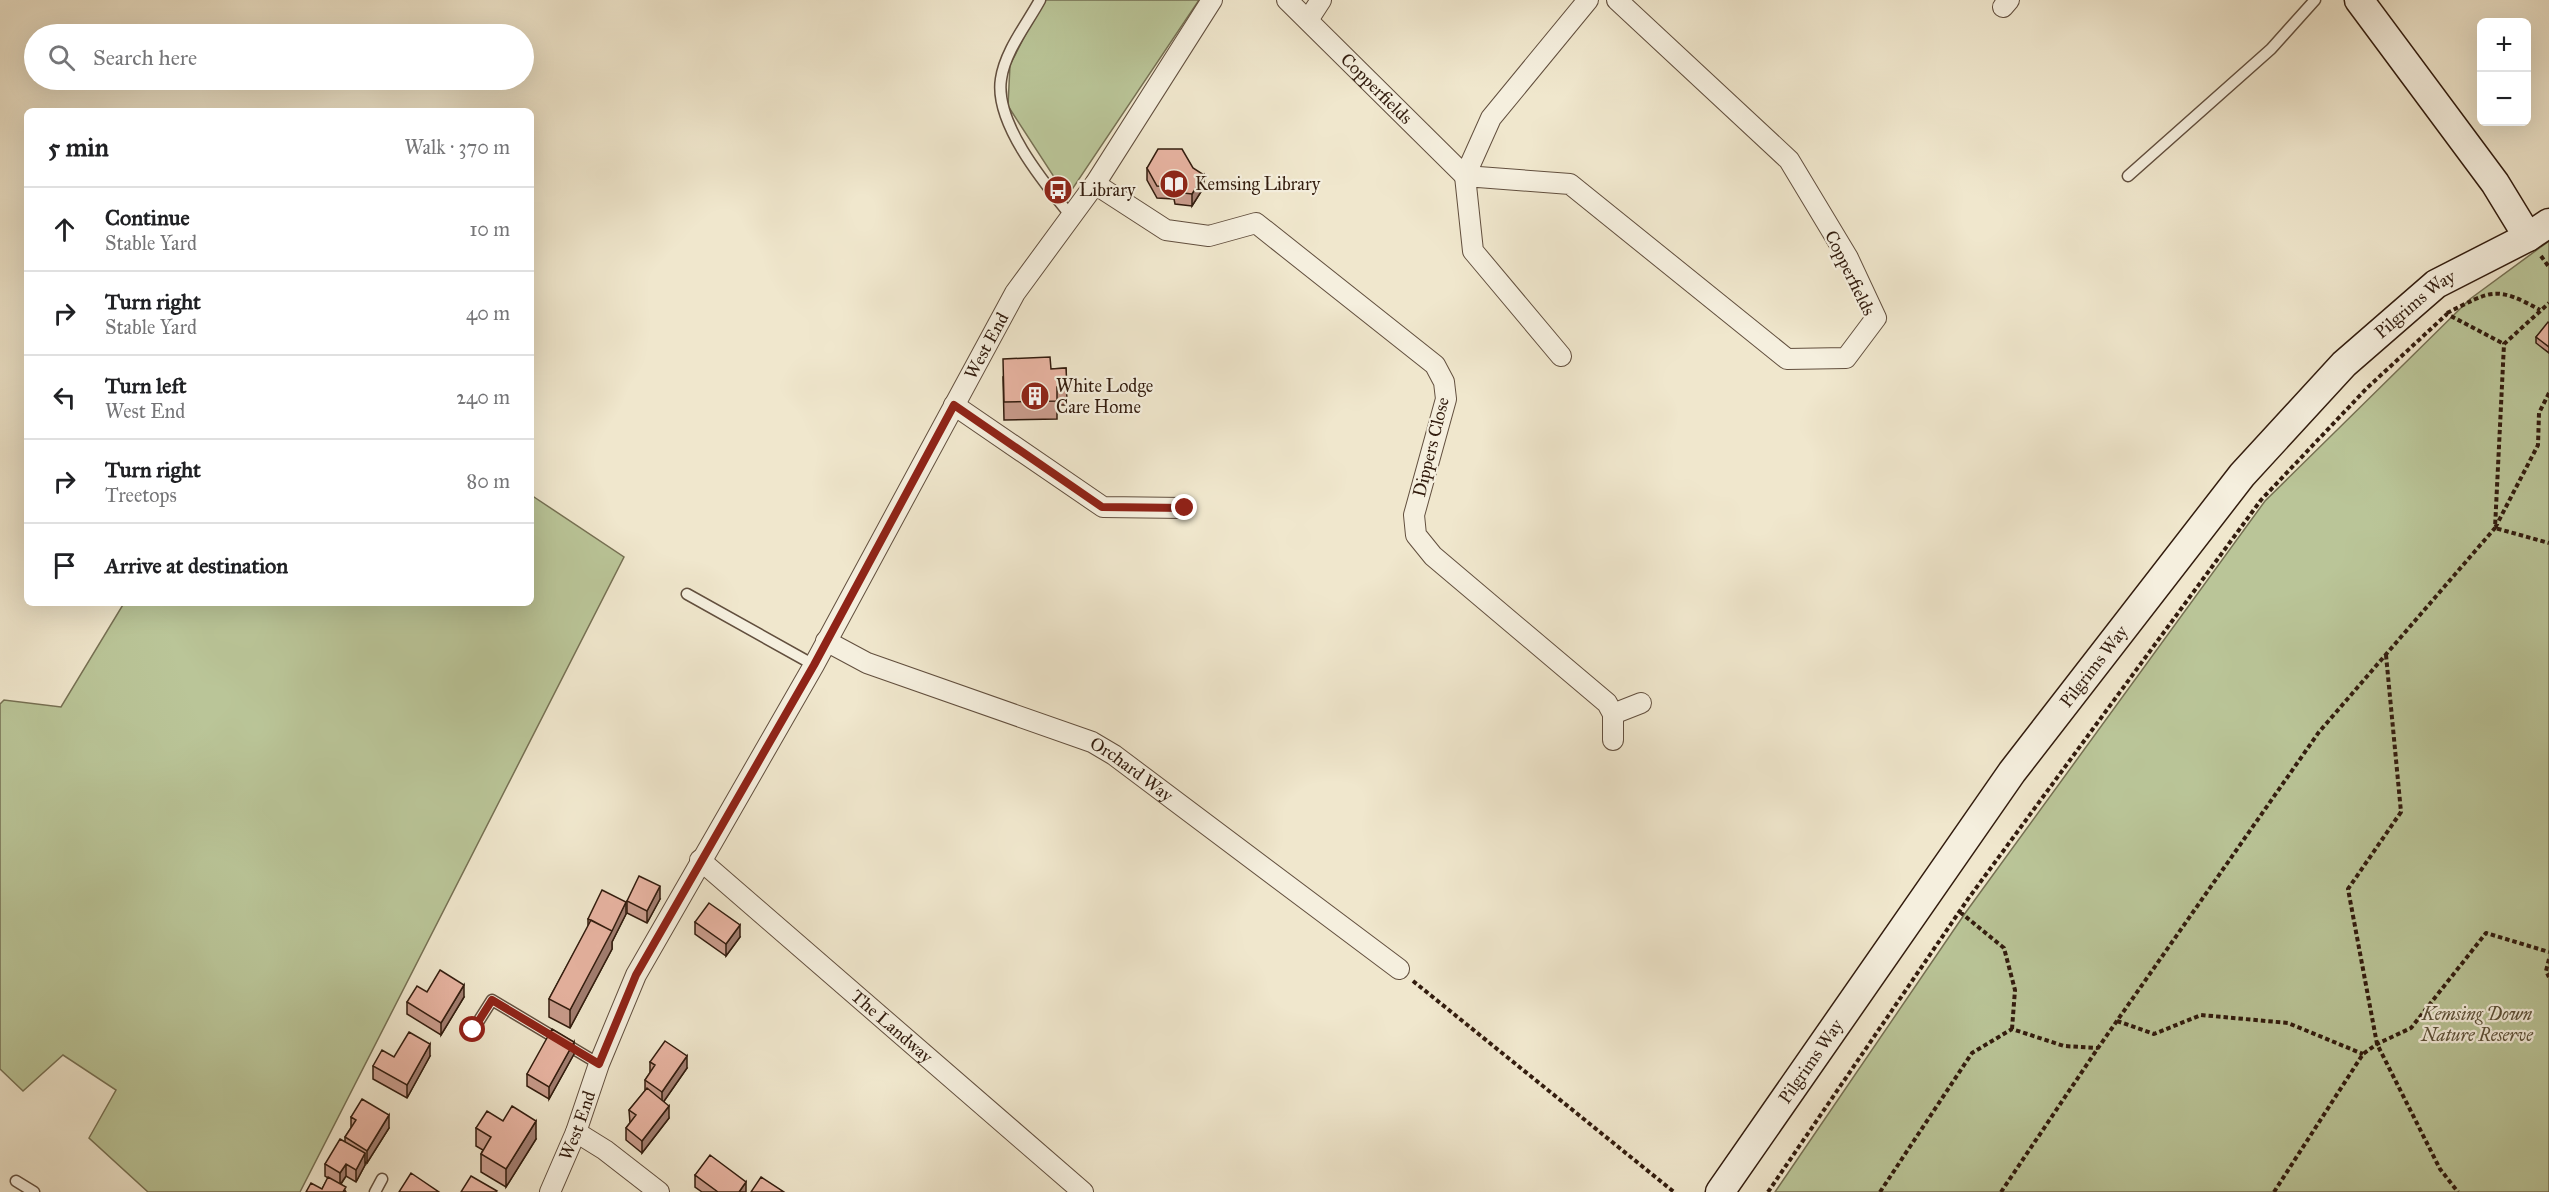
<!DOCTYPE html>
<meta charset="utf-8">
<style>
body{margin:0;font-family:"IM FELL Great Primer",serif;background:#f6f6f6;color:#202124}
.controls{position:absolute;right:18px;top:18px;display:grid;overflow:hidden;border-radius:9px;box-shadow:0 6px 24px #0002}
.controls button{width:54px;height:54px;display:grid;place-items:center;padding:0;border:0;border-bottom:2px solid #e0e0e0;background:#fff;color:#202124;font:30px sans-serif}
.stop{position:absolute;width:18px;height:18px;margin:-14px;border:4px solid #8f2418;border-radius:50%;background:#fff}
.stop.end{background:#8f2418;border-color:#fff;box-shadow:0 2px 6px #0008}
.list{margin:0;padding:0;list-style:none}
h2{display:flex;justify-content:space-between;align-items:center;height:78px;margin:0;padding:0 24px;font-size:26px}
h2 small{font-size:20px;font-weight:400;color:#757577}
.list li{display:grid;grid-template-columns:39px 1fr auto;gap:18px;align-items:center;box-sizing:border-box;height:84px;padding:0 24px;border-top:2px solid #e0e0e0}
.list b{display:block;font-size:22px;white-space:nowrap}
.list p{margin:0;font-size:20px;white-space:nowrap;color:#757577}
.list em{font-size:20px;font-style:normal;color:#757577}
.icon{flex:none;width:33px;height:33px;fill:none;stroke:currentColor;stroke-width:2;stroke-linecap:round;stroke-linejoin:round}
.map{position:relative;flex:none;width:2549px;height:1192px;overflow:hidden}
.search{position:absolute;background:#fff;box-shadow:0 6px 24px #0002;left:24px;top:24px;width:510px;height:66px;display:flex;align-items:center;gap:15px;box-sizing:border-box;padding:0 21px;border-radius:33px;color:#757577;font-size:22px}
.panel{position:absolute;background:#fff;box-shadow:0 6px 24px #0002;left:24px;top:108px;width:510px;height:498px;border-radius:9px}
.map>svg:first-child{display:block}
.green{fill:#bac598;stroke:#767053;stroke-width:1.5}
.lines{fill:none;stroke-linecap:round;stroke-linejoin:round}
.lane-casing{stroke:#624f3e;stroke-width:13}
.street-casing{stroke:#624f3e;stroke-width:22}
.secondary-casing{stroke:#321c0e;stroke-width:31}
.path{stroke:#321c0e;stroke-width:4;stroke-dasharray:4.5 3;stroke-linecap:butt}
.lane{stroke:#f5efde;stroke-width:10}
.street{stroke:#f5efde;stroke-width:20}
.secondary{stroke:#f5efde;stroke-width:28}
.wall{fill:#c89b8b;stroke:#321c0e;stroke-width:1.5}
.shaded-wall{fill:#a27e71;stroke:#321c0e;stroke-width:1.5}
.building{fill:#e8b4a2;stroke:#321c0e;stroke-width:1.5}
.route{stroke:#8f2418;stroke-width:8}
.labels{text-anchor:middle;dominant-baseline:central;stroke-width:4.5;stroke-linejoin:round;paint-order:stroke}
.street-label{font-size:18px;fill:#321c0e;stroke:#f5efde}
.poi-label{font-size:18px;fill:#321c0e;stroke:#f5efde;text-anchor:start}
.park-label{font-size:18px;font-style:italic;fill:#5b4f37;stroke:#f5efde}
</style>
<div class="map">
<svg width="2549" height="1192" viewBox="0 0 2549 1192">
<rect width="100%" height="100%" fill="#f0e7cd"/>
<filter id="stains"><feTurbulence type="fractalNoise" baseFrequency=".00333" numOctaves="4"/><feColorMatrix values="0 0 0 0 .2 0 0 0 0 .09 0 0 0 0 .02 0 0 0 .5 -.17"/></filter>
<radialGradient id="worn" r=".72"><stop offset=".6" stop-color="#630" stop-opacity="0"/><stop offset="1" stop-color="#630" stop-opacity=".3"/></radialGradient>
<!-- green -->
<path class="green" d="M1043 0H1199L1067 197 1008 106 1010 65Z
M2549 241V1192H1775L1966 912 2265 501 2470 299Z
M531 495 624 557 300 1192H148L89 1138 116 1090 63 1055 23 1091 0 1069V704L4 700 61 707 124 603H531Z"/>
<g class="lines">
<!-- lane casing -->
<g class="lane-casing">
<path id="lane" d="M1040 0C1027 24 1005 51 1001 79 994 123 1045 184 1071 216
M2128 176 2271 49 2315 0
M687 594 814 665
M473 1030 492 1000 599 1064
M16 1181 34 1192
M375 1192 382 1179"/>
</g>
<!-- street casing -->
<g class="street-casing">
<g id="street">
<path id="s1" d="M1287 0 1465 176 1491 118 1588 0"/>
<path d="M2003 7 2009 0"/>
<path d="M1308 20 1321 0"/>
<path d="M1095 184 1166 230 1209 236 1256 223 1435 365 1444 382 1446 399 1414 515 1416 535 1433 556 1607 703 1613 714V740"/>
<path d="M1561 356 1473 251 1465 176 1570 184 1787 359 1846 358 1876 318 1848 258 1789 160 1617 0"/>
<path d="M954 405 1103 507 1185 508"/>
<path id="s2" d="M826 641 867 663 1092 742 1114 755 1399 969"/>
<path d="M1613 714 1641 703"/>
<path id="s3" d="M700 860 1083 1192"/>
<path d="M576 1132 605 1150 659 1192"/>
<path id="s4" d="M550 1192 576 1132 599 1064 636 975 814 665 1015 293 1095 184 1212 0"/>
</g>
</g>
<!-- secondary casing -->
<g class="secondary-casing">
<g id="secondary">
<path d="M2359 0 2495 183 2528 237"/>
<path id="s5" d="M1720 1192 2012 772 2242 475 2344 364 2436 284 2528 237 2549 223"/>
</g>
</g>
<!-- path -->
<path class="path" d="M2541 256 2549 267
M2447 313C2491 291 2495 285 2540 310
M2549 393 2539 413 2538 445 2495 528 2549 543
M2386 655 2401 812 2348 889 2377 1044 2440 1169 2458 1192
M1960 912 2004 948 2015 990 2012 1029
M2549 959 2546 971 2549 977
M1413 981 1674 1192
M2117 1021 2154 1034 2201 1015 2288 1023 2363 1054
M1768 1192 1968 899 2261 500 2367 388 2447 314 2504 344
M1880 1192 1972 1053 2012 1029 2064 1046 2098 1048
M2001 1192 2098 1048 2319 732 2495 528 2504 344 2549 303
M2274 1192 2363 1054 2377 1044 2411 1028 2486 933 2549 952"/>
<!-- lane -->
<use href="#lane" class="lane"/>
<!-- street -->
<use href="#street" class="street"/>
<!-- secondary -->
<use href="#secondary" class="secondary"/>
</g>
<!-- wall -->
<path class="wall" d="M1147 168 1204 187 1192 206 1175 204 1174 199 1157 198 1147 180Z
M2549 323V353L2536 343V337Z
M1066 368 1067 405H1057V419L1004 420 1003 377 1051 369Z
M660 899 647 923 627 913V901Z
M626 914 612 942V949L570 1028 549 1017V999L588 927V919Z
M695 922 740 937 726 956 695 934Z
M427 992 464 997 441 1035 407 1014V1002Z
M574 1054 549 1099 527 1086V1074Z
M430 1056 407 1098 373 1079V1066L394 1057Z
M650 1062 687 1068 664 1101 669 1118 642 1153 626 1140V1128L630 1123 629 1110 645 1091V1080L650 1073Z
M351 1117 389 1128 367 1163 365 1162V1165L356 1182 346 1176 341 1184 346 1192 322 1189 328 1178 325 1176V1164L345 1142V1137L351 1128Z
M476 1128 536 1139 506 1187 481 1172V1154L483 1150 476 1146Z
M695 1175 746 1192H702L695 1187Z"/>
<!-- shaded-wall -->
<path class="shaded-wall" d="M1204 175V187L1192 206V194Z
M660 886V899L647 923V911Z
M626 902V914L612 942V949L570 1028V1010Z
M740 925V937L726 956V944Z
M464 985V997L441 1035V1023Z
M574 1042V1054L549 1099V1087Z
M430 1044V1056L407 1098V1085Z
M687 1056V1068L662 1104V1092Z
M669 1106V1118L642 1153V1141Z
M389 1115V1128L367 1163V1151Z
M536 1121V1139L506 1187V1169Z
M365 1153V1165L356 1182V1170Z
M346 1164V1176L340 1185V1173Z
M746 1182V1192H739Z"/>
<!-- building -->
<path class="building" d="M1158 149H1182L1193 168 1204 175 1192 194 1175 192 1174 187 1157 186 1147 168Z
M2548 322 2549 323V347L2536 337Z
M1050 357 1051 369 1066 368 1067 387H1057V401L1004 402 1003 359Z
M639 876 660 886 647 911 627 901Z
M602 890 626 902 612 931 588 919Z
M709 903 740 925 726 944 695 922Z
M591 920 612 931 570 1010 549 999Z
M440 970 464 985 441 1023 407 1002 417 986 427 992Z
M552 1029 574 1042 549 1087 527 1074Z
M409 1032 430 1044 407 1085 373 1066 382 1050 394 1057Z
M665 1041 687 1056 662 1092 645 1080 655 1065 650 1062Z
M647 1088 669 1106 642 1141 626 1128 636 1115 629 1110Z
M362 1099 389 1115 367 1151 345 1137 356 1120 351 1117Z
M512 1106 536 1121 506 1169 481 1154 491 1137 476 1128 487 1111 503 1121Z
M340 1139 365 1153 356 1170 346 1164 340 1173 325 1164Z
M710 1155 746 1182 739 1192H718L695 1175Z
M411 1173 439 1192H399Z
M471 1176 497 1191 496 1192H461Z
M328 1177 346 1187 343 1192H306L311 1183 322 1189Z
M761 1177 784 1192H751Z"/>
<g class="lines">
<!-- route -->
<path class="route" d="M473 1030 492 1000 599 1064 636 975 814 665 954 405 1102 507 1185 508"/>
</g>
<!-- icons -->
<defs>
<g id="library-disc" transform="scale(1.5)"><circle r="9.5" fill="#8f2418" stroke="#f5efde"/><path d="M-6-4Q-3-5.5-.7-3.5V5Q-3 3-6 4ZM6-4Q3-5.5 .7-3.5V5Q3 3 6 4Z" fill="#fff"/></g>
<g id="bus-disc" transform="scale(1.5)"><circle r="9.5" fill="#8f2418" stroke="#f5efde"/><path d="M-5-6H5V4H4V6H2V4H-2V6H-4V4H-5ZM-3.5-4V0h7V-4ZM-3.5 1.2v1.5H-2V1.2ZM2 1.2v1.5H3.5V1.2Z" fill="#fff"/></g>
<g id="building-disc" transform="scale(1.5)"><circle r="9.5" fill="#8f2418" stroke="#f5efde"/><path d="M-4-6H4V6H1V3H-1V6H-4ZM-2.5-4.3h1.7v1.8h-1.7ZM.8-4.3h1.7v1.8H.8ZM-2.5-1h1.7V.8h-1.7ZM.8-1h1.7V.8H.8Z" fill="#fff"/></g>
</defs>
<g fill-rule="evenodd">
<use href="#library-disc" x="1174" y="184"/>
<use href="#bus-disc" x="1058" y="190"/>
<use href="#building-disc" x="1035" y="396"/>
</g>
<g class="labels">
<!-- street labels -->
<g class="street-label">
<text stroke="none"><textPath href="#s1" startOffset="126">Copperfields</textPath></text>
<text transform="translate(1850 273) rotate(64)">Copperfields</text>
<text stroke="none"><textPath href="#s5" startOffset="1131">Pilgrims Way</textPath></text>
<text stroke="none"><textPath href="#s4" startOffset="954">West End</textPath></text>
<text transform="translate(1431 447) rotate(-76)">Dippers Close</text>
<text stroke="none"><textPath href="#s5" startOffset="645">Pilgrims Way</textPath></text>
<text stroke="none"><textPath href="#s2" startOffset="333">Orchard Way</textPath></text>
<text stroke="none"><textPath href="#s3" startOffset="254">The Landway</textPath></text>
<text stroke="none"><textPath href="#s5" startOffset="159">Pilgrims Way</textPath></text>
<text stroke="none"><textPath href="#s4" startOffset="72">West End</textPath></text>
</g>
<!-- poi labels -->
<g class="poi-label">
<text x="1195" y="184">Kemsing Library</text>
<text x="1079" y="190">Library</text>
<text x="1056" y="386">White Lodge<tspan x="1056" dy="21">Care Home</tspan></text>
</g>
<!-- park labels -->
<g class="park-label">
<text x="2477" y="1014">Kemsing Down<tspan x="2477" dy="21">Nature Reserve</tspan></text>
</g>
</g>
<rect width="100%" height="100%" filter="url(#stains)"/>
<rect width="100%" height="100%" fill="url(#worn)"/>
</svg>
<div class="controls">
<button>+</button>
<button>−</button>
</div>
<div class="stop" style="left:473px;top:1030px"></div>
<div class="stop end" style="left:1185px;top:508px"></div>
<div class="search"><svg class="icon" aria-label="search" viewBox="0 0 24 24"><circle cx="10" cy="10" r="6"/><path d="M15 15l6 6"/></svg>Search here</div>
<section class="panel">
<h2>5 min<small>Walk · 370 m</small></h2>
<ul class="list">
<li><svg class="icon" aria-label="ahead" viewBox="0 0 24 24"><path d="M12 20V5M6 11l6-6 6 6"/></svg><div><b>Continue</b><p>Stable Yard</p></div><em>10 m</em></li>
<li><svg class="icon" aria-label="right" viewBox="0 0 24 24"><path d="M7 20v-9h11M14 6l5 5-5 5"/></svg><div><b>Turn right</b><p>Stable Yard</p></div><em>40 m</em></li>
<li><svg class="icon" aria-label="left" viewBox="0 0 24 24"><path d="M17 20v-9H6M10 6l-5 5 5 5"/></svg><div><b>Turn left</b><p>West End</p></div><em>240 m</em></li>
<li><svg class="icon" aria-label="right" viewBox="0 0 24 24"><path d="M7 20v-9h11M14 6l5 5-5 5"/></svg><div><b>Turn right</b><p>Treetops</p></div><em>80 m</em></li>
<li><svg class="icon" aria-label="arrive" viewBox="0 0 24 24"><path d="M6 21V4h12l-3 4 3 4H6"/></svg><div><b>Arrive at destination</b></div></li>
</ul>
</section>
</div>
